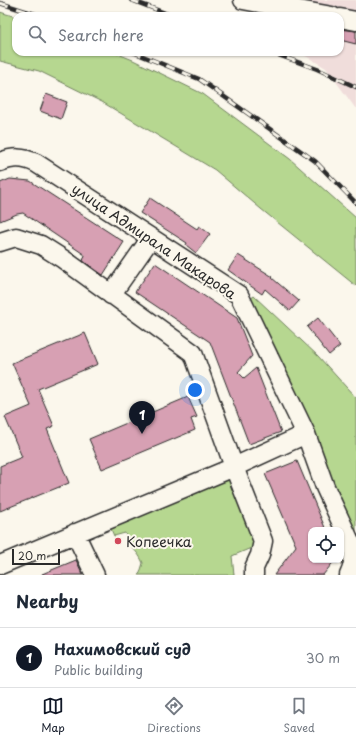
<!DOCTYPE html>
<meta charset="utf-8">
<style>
body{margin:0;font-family:"Playpen Sans",sans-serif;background:#f2f2f3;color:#1f2937}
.controls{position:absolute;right:12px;bottom:12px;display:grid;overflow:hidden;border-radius:8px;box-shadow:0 1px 3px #0004}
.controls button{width:36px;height:36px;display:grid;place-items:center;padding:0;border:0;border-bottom:1px solid #e0e1e3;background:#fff;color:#1f2937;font:20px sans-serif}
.scale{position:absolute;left:12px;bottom:10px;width:48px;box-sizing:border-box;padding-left:4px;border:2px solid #2b2b2b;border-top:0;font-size:11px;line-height:14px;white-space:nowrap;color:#2b2b2b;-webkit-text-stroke:3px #fbf7ec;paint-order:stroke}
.you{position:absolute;left:195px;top:390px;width:14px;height:14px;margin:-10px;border:3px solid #fff;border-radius:50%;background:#1a73e8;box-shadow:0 0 0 6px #1a73e833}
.badge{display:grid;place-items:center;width:26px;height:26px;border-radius:50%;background:#111827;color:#fff;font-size:13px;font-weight:700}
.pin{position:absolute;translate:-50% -33px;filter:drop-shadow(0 1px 2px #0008)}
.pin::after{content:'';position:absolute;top:21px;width:14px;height:12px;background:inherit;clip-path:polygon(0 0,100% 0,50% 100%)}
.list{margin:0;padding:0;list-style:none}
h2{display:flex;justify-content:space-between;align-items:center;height:52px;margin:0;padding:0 16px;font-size:17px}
h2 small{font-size:13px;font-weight:400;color:#747a83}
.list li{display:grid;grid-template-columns:26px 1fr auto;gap:12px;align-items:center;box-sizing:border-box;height:60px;padding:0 16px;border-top:1px solid #e0e1e3}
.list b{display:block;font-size:15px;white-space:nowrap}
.list p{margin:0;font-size:13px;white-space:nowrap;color:#747a83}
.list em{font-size:13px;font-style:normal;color:#747a83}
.icon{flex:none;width:22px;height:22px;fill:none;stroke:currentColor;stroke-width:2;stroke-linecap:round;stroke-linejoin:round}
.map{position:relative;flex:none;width:356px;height:575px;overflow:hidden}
.search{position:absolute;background:#fff;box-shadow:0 1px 3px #0004;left:12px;right:12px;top:12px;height:44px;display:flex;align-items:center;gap:10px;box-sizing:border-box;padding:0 14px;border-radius:12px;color:#747a83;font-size:15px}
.sheet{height:112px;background:#fff}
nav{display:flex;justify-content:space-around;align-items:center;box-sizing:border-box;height:56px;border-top:1px solid #e0e1e3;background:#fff;font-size:11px;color:#747a83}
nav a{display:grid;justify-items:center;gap:2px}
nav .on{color:#111827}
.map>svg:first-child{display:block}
.built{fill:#f0dddb}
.green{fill:#b6d790;stroke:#70815e}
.building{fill:#d7a0b3;stroke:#2b2b2b}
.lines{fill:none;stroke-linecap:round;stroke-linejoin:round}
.minor-casing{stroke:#2b2b2b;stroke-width:21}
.minor{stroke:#fbf7ec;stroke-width:18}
.rail-casing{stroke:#2b2b2b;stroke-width:4.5}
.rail{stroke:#fbf7ec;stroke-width:3;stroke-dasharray:9;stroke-linecap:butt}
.poi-dot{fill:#d1495b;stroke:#fbf7ec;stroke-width:1.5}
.labels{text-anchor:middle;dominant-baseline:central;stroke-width:4;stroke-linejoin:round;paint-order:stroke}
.street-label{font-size:14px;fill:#2b2b2b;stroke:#fbf7ec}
.poi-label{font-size:14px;fill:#2b2b2b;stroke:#fbf7ec;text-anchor:start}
</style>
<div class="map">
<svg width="356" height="575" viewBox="0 0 356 575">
<rect width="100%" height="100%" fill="#fbf7ec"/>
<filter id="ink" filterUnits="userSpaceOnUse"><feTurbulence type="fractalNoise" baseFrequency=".025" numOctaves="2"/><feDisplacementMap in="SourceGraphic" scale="8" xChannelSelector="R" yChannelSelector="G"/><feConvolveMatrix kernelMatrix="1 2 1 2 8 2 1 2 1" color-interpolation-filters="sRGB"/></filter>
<g filter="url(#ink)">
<!-- built -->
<path class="built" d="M277 0H356V109L326 68 299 52H340V16H275L272 6Z"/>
<!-- green -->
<path class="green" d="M0 12 16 17V52H113L133 60 203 94 290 159 356 218V286L261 209 215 170 102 102 39 71 0 61Z
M254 296 318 356 356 398V567L245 303Z
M226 480H232L256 546 232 556 234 575H138L140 573 143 563C139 554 136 552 131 546 128 543 127 537 125 533L114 536 111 529Z"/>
<!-- building -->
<path class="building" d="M340 29 356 31V44L340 40Z
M46 94 67 102 61 119 40 111Z
M10 179 30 181 124 242 103 275 83 261 85 255 23 213 17 214 0 221V183Z
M150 198 197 229 199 226 210 234 196 253 186 245 187 243 140 213Z
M238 255 273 277 272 278 299 301 290 311 265 289 262 294 228 270Z
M155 263 237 318 252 356 238 372 244 378 256 368 281 432 249 444 210 342 135 292Z
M318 318 340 346 329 355 307 327Z
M85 333 98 364 38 389 54 426 47 429 69 483 0 511V466L22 457 5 417 31 406 12 363Z
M188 397 197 417 191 419 195 430 102 469 89 439Z
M297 461 326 530H311V560H335L323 575H274L296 546 265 474Z
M76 560 83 575H42V574Z"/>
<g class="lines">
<!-- minor casing -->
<g class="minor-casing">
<path id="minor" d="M243 0 332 16
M340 18 356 21
M0 162C13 157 23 157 36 163L239 295 306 434 325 487 353 548C354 558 354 566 349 575
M0 242 16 237 41 245 63 259 193 353 234 467 263 541 260 555 254 568V575
M111 295 151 238
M75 533 95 575
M0 565 234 467 306 434"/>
</g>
<!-- minor -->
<use href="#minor" class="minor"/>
<!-- rail casing -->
<g class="rail-casing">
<path id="rail" d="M131 0 173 16
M0 3 41 16
M133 52 199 79 315 161 356 203
M270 52 317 69 356 87"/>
</g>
<!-- rail -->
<use href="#rail" class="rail"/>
</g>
</g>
<!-- markers -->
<circle class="poi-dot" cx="118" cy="541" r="4"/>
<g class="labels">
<!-- street labels -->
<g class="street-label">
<text transform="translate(154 241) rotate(34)">улица Адмирала Макарова</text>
</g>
<!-- poi labels -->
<g class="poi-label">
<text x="126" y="541">Копеечка</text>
</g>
</g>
</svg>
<div class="controls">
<button><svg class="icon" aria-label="locate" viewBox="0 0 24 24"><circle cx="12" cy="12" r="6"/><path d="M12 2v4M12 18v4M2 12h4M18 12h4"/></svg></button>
</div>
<div class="scale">20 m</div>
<div class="you"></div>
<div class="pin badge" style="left:142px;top:434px">1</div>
<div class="search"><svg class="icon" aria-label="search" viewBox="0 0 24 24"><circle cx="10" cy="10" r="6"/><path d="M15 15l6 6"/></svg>Search here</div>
</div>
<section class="sheet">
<h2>Nearby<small></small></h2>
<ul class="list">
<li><span class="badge">1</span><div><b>Нахимовский суд</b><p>Public building</p></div><em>30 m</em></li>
</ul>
</section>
<nav>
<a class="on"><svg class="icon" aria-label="map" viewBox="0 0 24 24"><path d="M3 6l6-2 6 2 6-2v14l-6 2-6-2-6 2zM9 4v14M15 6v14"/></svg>Map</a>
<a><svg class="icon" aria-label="directions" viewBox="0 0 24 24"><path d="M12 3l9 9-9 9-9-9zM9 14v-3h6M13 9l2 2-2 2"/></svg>Directions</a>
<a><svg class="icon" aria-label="saved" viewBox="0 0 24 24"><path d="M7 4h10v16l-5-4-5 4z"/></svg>Saved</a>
</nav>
